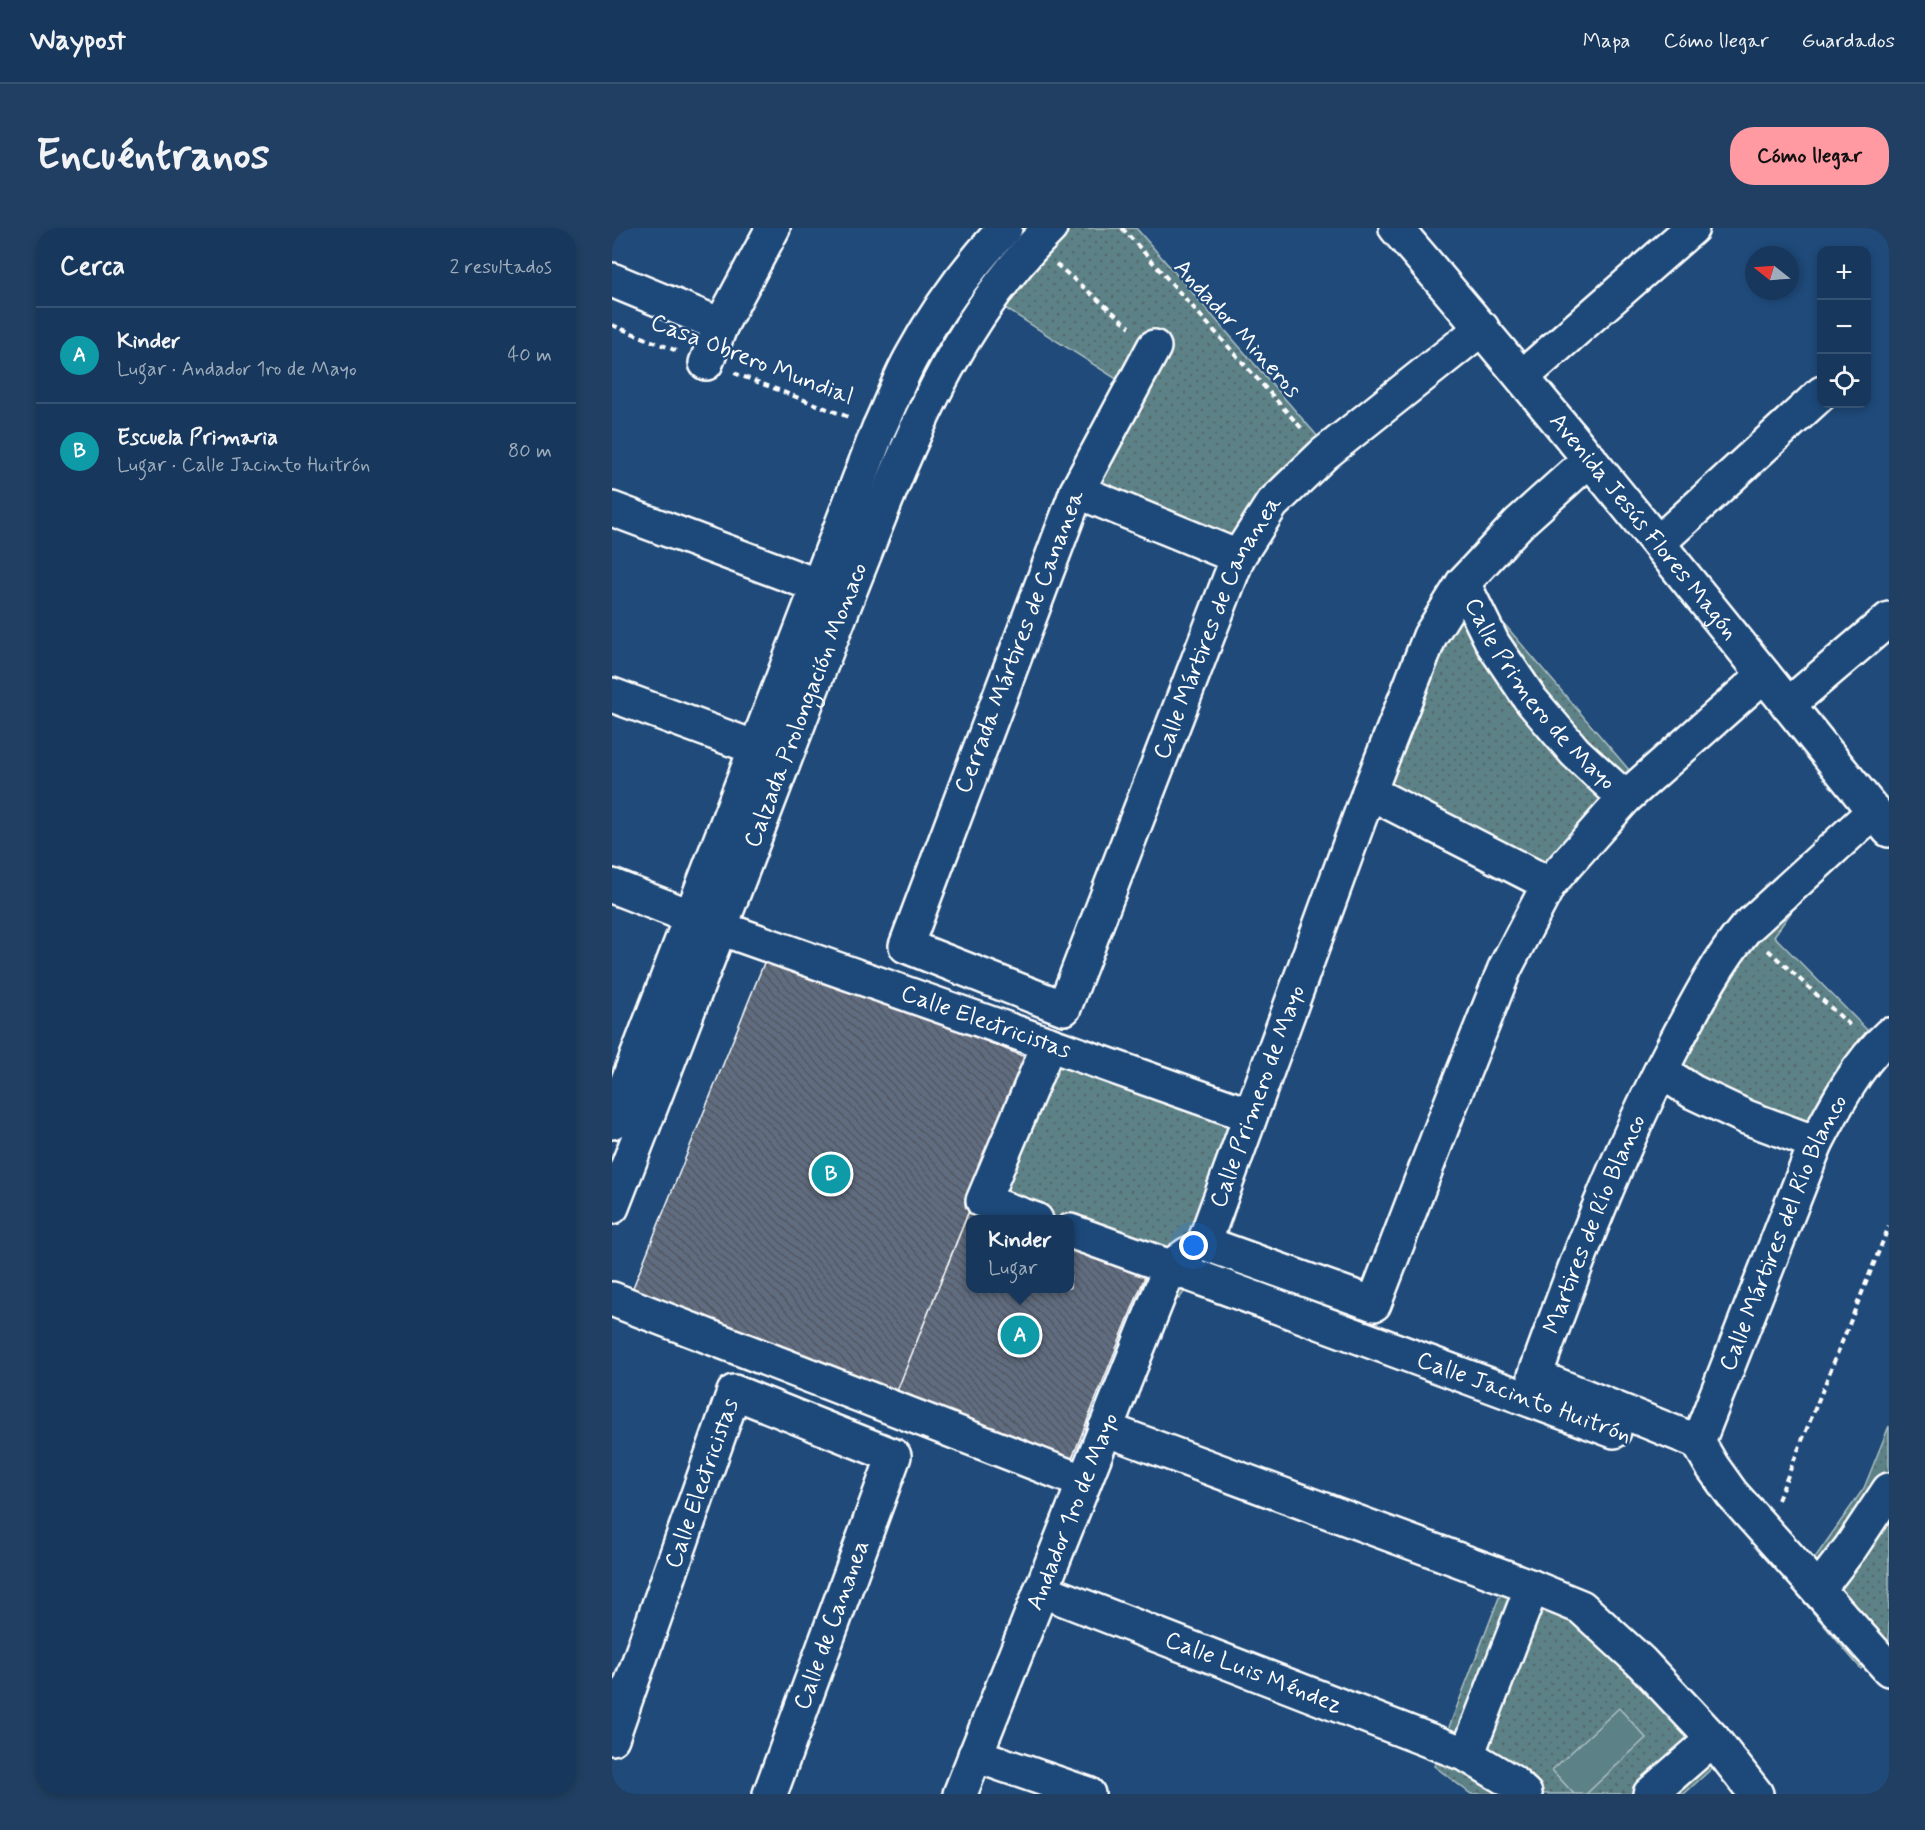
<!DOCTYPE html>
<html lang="es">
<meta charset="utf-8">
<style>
body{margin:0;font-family:Mynerve,sans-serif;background:#203f62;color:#f1f3f6}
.controls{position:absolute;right:18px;top:18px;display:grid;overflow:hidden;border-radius:12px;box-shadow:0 3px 9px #0003}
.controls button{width:54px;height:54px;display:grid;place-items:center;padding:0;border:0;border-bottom:2px solid #365272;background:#17385c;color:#f1f3f6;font:30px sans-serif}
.compass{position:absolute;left:1133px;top:18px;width:54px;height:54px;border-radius:50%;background:#17385c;box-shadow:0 3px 9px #0003;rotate:287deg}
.you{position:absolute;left:582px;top:1018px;width:21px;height:21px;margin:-15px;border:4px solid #fff;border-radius:50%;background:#1a73e8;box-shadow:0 0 0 9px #1a73e833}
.badge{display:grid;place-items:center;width:39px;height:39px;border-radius:50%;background:#ff9aa2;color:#fff;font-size:20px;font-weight:700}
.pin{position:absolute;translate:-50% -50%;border:3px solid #fff;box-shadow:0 2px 6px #0006}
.popup{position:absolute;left:354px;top:987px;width:108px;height:78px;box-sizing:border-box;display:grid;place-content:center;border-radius:12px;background:#17385c;filter:drop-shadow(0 2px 4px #0005);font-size:20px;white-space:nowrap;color:#9eacbb}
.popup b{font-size:22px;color:#f1f3f6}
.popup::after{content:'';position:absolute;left:50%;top:100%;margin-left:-12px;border:12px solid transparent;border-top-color:#17385c}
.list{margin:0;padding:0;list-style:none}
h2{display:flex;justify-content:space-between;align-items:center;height:78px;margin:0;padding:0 24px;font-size:26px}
h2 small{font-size:20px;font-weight:400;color:#9eacbb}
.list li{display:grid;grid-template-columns:39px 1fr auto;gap:18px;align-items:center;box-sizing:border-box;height:96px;padding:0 24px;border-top:2px solid #365272}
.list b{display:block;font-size:22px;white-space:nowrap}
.list p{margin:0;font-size:20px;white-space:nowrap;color:#9eacbb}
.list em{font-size:20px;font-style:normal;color:#9eacbb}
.icon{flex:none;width:33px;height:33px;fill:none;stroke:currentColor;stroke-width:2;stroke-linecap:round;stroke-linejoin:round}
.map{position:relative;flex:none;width:1277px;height:1566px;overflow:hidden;border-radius:24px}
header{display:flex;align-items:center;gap:36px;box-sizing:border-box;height:84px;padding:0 30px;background:#17385c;border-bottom:2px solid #365272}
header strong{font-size:28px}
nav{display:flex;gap:33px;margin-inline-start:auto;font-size:21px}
.intro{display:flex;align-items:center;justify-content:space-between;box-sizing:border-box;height:144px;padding:0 36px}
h1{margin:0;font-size:42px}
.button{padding:15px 27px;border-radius:24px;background:#ff9aa2;color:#111;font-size:21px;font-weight:700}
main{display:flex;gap:36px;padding:0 36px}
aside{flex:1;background:#17385c;border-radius:24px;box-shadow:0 3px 9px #0003}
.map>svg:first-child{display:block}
.park{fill:url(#park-dots);stroke:#aec0c3;stroke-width:1.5}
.pitch{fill:#5c8187;stroke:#aec0c3;stroke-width:1.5}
.building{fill:url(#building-back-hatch);stroke:#fff;stroke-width:1.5}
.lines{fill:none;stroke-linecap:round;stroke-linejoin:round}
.minor-casing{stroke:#fff;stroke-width:38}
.path{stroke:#fff;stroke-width:4;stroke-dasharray:6 4.5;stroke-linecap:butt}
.minor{stroke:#1f4a7a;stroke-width:33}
.labels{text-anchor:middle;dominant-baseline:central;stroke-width:5;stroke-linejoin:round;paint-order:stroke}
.street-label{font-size:24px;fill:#fff;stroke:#1f4a7a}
</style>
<header>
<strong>Waypost</strong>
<nav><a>Mapa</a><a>Cómo llegar</a><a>Guardados</a></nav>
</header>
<div class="intro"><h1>Encuéntranos</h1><a class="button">Cómo llegar</a></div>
<main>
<aside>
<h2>Cerca<small>2 resultados</small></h2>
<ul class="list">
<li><span class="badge" style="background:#0f9aa8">A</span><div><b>Kinder</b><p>Lugar · Andador 1ro de Mayo</p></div><em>40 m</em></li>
<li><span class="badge" style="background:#0f9aa8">B</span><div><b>Escuela Primaria</b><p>Lugar · Calle Jacinto Huitrón</p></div><em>80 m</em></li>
</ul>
</aside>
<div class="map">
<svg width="1277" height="1566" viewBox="0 0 1277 1566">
<defs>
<pattern id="park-dots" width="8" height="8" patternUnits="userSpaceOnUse" patternTransform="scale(1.5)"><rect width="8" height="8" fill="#5c8187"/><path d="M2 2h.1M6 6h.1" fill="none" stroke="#55696c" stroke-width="1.8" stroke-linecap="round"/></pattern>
<pattern id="building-back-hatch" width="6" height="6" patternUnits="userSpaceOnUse" patternTransform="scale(1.5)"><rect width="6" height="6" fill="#616d81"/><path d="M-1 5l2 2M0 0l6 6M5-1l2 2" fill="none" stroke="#53585f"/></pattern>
</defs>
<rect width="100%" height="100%" fill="#1f4a7a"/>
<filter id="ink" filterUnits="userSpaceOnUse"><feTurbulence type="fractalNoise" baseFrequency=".0167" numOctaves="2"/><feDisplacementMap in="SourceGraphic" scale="12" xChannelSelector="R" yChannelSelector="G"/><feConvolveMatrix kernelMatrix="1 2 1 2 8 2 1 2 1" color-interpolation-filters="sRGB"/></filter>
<g filter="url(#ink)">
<!-- park -->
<path class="park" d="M448 0H524L714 218 618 337 448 271 514 157 385 75Z
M847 343 1024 550 942 674 744 554Z
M1162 664 1180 683 1162 708 1264 811 1193 919 1036 847Z
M430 800 655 881 617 1003 567 1071 458 1031V992H358V995L347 991Z
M1277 1198V1416L1249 1441 1181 1361 1252 1260Z
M893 1354 940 1372 1109 1532 1072 1566H859L822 1538Z"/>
<!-- pitch -->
<path class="pitch" d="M1007 1480 1034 1510 974 1566H962L940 1542Z"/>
<!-- building -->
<path class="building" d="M156 725 418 831 283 1168 20 1062Z
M360 975 401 992H358V1060H458V1015L534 1046 457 1238 283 1168Z"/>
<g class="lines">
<!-- minor casing -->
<g class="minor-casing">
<g id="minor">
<path id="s1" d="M784 0C953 197 1114 400 1277 602"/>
<path d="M0 52 109 97"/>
<path id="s2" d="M542 119 465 263 294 718 452 780 626 329 660 276 712 226 870 100"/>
<path d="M94 135 109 97 161 0"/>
<path d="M910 149 1080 0"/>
<path d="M465 263 626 329"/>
<path d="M0 281 225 365"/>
<path d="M1046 315 1210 165"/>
<path id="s3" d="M851 355 881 416 919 472 963 524 1013 570"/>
<path d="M0 467 144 520"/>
<path d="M1176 477 1277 391"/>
<path d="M757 564 937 656"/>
<path id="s4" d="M0 658 108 700 638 887"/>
<path d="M1049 843 1081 864 1134 889 1204 915"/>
<path d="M0 894 267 200C278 177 287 151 300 128 325 82 357 38 393 0"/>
<path id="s5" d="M0 979C63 817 125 656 187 494 212 428 238 362 264 297 307 188 354 83 438 0"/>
<path d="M424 992 371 973 437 816"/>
<path d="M458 1003 558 1039 1002 1203"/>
<path d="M592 1015 762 1076 838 878 893 740 937 656 1013 570 1152 447"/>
<path id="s6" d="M592 1015 757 564 818 408 851 355 907 295 978 231"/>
<path d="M0 1071 472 1254"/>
<path d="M493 1201 920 1359 969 1379 1029 1434 1101 1511 1144 1566"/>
<path id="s7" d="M1086 1214 923 1148C963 1037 1005 926 1060 821 1082 780 1103 737 1133 701L1262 583"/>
<path id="s8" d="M1086 1214 1204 915C1224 877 1245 836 1277 807"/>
<path d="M1086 1214 1100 1238 1120 1266 1277 1441"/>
<path id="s9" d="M429 1362 855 1527 900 1554 913 1566"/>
<path d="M1206 1362 1239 1319 1277 1262"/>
<path id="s10" d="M0 1510 122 1164 282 1228 158 1566"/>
<path d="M363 1527 476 1566"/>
<path d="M855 1527 920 1359"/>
<path id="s11" d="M348 1566 558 1039 576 1026"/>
<path d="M1038 1566 1101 1511"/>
</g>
</g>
<!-- path -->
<path class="path" d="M510 0 692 203
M444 36 518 99
M0 97 65 123
M122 145 239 190
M1156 722 1241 800
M1166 1272 1277 998"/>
<!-- minor -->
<use href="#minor" class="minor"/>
</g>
</g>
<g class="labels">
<!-- street labels -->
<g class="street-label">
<text transform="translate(625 101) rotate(48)">Andador Mineros</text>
<text transform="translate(140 132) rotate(21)">Casa Obrero Mundial</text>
<text stroke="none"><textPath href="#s1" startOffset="388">Avenida Jesús Flores Magón</textPath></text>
<text stroke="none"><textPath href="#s2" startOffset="1230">Calle Mártires de Cananea</textPath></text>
<text transform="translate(408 414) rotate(-69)">Cerrada Mártires de Cananea</text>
<text stroke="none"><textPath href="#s3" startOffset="136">Calle Primero de Mayo</textPath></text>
<text stroke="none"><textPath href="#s5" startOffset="538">Calzada Prolongación Monaco</textPath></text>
<text stroke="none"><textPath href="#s4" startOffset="398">Calle Electricistas</textPath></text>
<text stroke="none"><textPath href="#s6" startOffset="156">Calle Primero de Mayo</textPath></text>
<text stroke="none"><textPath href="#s7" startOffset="339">Martires de Río Blanco</textPath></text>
<text stroke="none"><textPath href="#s8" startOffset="226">Calle Mártires del Río Blanco</textPath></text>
<text transform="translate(912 1170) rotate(20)">Calle Jacinto Huitrón</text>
<text stroke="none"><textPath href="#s10" startOffset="270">Calle Electricistas</textPath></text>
<text stroke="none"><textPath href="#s11" startOffset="304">Andador 1ro de Mayo</textPath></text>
<text transform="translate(220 1397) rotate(-70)">Calle de Cananea</text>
<text stroke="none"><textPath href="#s9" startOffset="228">Calle Luis Méndez</textPath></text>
</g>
</g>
</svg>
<div class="controls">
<button>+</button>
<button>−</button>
<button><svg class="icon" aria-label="locate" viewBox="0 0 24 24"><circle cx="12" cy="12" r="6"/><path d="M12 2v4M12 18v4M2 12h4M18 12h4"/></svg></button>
</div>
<svg class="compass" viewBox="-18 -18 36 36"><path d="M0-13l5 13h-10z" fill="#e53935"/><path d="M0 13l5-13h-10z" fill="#9eacbb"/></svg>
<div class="you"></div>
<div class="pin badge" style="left:408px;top:1107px;background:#0f9aa8">A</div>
<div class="popup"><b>Kinder</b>Lugar</div>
<div class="pin badge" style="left:219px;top:946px;background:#0f9aa8">B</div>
</div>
</main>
